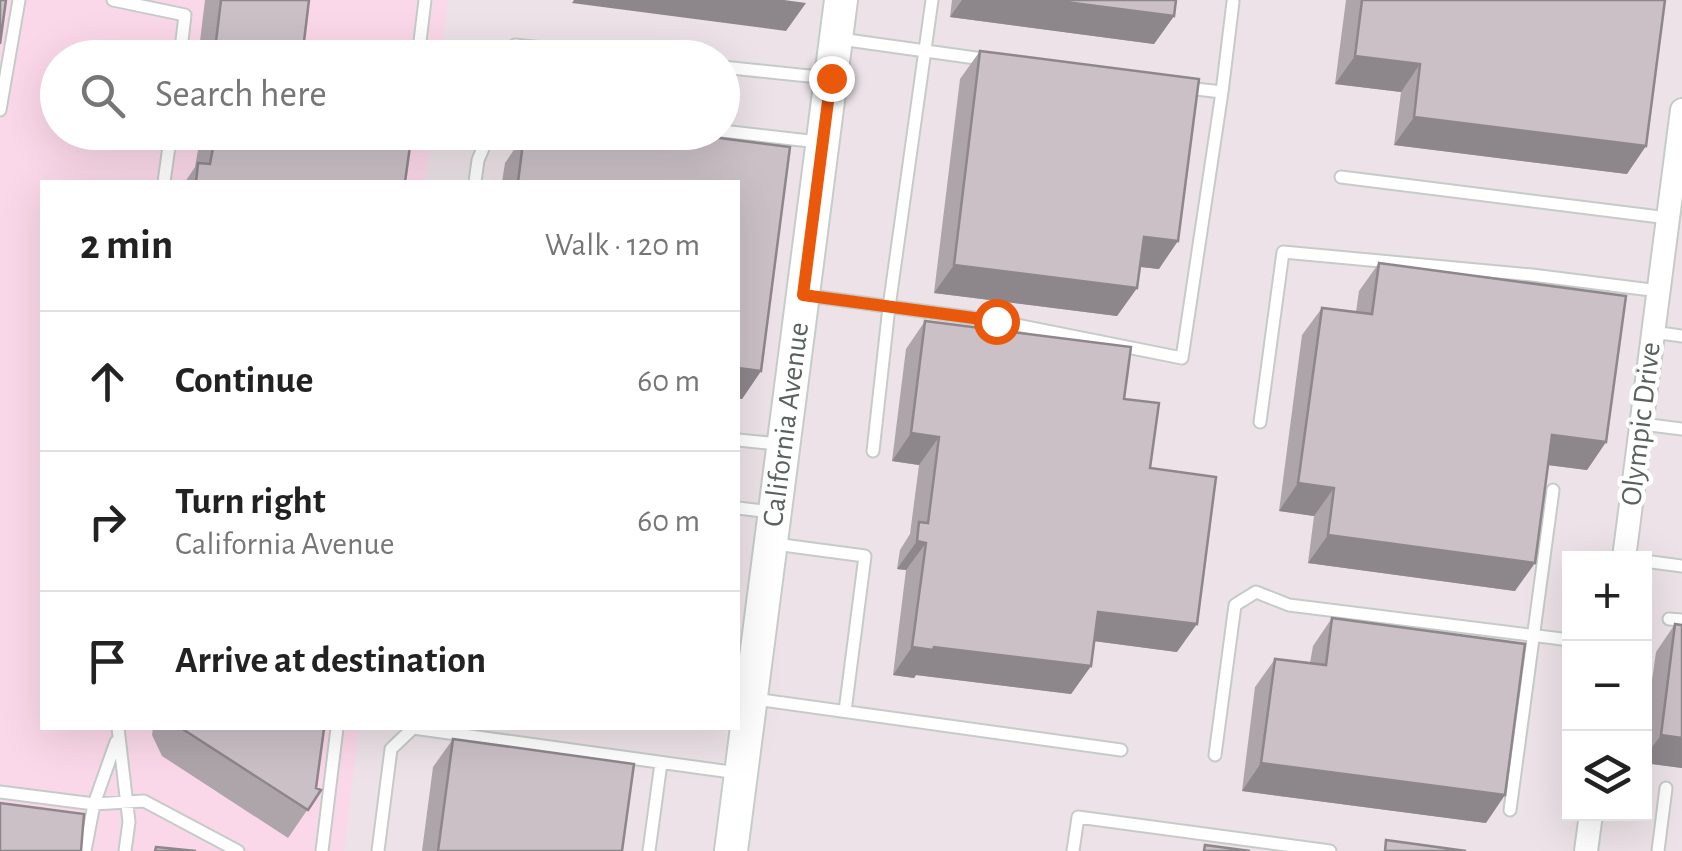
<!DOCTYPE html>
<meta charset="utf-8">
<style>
body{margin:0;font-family:"Alegreya Sans",sans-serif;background:#f2f2f2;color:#222}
.controls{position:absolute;right:30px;bottom:30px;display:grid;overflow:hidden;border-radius:0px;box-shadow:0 10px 40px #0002}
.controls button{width:90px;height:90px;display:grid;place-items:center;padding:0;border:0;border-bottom:2px solid #e0e0e0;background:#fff;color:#222;font:50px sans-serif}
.stop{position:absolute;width:30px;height:30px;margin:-22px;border:8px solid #ea580c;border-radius:50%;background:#fff}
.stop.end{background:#ea580c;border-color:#fff;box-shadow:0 2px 10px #0008}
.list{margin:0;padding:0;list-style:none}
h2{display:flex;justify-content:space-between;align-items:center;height:130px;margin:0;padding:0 40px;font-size:42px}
h2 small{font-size:32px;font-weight:400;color:#767676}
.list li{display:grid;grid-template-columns:65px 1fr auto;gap:30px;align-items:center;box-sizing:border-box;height:140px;padding:0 40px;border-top:2px solid #e0e0e0}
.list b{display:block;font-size:38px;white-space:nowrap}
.list p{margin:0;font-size:32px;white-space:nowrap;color:#767676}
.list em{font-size:32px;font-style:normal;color:#767676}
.icon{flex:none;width:55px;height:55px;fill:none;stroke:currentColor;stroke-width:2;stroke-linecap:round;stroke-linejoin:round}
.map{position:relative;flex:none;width:1682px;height:851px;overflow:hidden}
.search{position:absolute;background:#fff;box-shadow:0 10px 40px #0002;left:40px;top:40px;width:700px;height:110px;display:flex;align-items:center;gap:25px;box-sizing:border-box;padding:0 35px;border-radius:55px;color:#767676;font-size:38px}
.panel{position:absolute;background:#fff;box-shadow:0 10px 40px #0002;left:40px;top:180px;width:700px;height:550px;border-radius:0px}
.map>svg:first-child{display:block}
.commercial{fill:#fbd8e9}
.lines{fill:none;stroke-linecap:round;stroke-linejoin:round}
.service-casing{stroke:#c5ccc8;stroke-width:15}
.minor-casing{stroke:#c5ccc8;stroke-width:26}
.secondary-casing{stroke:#c5cdc8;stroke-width:36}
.service{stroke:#fff;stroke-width:11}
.minor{stroke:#fff;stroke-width:22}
.secondary{stroke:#fff;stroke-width:32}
.wall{fill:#aea5aa}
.shaded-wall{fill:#8d868b}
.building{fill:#cac0c6;stroke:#8d868b;stroke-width:2.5}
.route{stroke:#ea580c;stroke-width:12}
.labels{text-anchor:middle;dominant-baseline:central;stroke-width:9;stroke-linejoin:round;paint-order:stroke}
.street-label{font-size:30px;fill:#5a625d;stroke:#fff}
</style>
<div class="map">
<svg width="1682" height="851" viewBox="0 0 1682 851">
<rect width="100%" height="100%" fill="#ece2e7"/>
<!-- commercial -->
<path class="commercial" d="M0 0H448L441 57 58 58V132L432 133 425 182H42V728H359L344 851H0Z"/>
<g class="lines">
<!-- service casing -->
<g class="service-casing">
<path id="service" d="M113 0 185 15 180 58
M840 39 990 60
M418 58 425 0
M513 58 515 45 635 58
M722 67 828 78
M1222 92 1233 2
M0 110 19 0
M722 131 818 142
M1341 177 1668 218
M164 182 171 132
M475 182 478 160 490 132
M804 295 996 321 1182 358 1222 92 1187 88
M1653 332 1682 336
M1260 422 1283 252 1532 275 1659 291
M1642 424 1682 429
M738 440 778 444
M873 451 889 307 932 0
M738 508 771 512
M775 544 865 556 845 711
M1644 561 1682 566
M1669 619 1682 620
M755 699 1121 750
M118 728 129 822 125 851
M1215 755 1235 605 1256 592 1289 605 1570 640
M0 792 94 804 144 801 238 851
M1510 810 1553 490
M85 851 94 804 116 742
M322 851 337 728
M378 851 391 749 413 728 738 773
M649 851 661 763
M1073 851 1078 817 1330 851
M1658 851 1666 788"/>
</g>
<!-- minor casing -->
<g class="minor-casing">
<path id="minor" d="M1624 558 1682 110
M1586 851 1591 814"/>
</g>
<!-- secondary casing -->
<g class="secondary-casing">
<g id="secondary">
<path id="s1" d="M731 851 841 0"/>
</g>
</g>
<!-- service -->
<use href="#service" class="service"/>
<!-- minor -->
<use href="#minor" class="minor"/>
<!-- secondary -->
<use href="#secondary" class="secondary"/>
</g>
<!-- wall -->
<path class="wall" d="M205 0H309L302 58H198Z
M952 0H1176L1174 16 1154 44 950 17Z
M1346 0H1665L1627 174 1394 145 1401 92 1335 84Z
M980 51 1159 269 1140 267 1137 288 1117 316 934 293 960 79Z
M189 132H312L342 136 345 132H412L405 182H185L195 167 198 150 187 148Z
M548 132H673L790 147 761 371 742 399H738V182H502L505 163 524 135 544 138Z
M1379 263 1606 442 1587 470 1548 465 1515 591 1308 563 1314 516 1279 511 1302 335 1322 308 1356 312 1359 291Z
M925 321 1124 399 1150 468 1177 652 1094 641 1091 666 1071 694 916 675 914 678 893 675 906 570 897 569 900 550 910 534 919 465 892 461 906 349Z
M1332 618 1486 823 1242 791 1255 687 1275 659 1310 663 1313 646Z
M1675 624 1682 625V768L1644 763V736L1656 652Z
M153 728H322L316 788 321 790 288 838 162 756 152 735Z
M453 739 622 851H422L433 767Z"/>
<!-- shaded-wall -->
<path class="shaded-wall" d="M574 0H784L806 3 786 31 572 3Z
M962 0H1050L1174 16 1154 44 950 17Z
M1355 56 1420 64 1401 92 1335 84Z
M1414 117 1646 146 1627 174 1394 145Z
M198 132H210L198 150 187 148Z
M1144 237 1178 241 1159 269 1124 265Z
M954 265 1137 288 1117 316 934 293Z
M738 368 761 371 742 399H738Z
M911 433 939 437 919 465 892 461Z
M1552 435 1606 442 1587 470 1532 463Z
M1298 483 1334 488 1314 516 1279 511Z
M1328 535 1535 563 1515 591 1308 563Z
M917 541 926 543 906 570 897 569Z
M1098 612 1197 624 1177 652 1078 639Z
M912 647H934L1091 666 1071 694 916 675 914 678 893 675Z
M1661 735 1682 738V768L1644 763V758Z
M1261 763 1505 795 1486 823 1242 791Z"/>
<!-- building -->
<path class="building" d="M0 0H6L0 44Z
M221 0H309L302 58H214Z
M1050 0H1176L1174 16Z
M1362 0H1665L1646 146 1414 117 1420 64 1355 56Z
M980 51 1199 79 1178 241 1144 237 1137 288 954 265Z
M216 132H312L354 138 355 132H412L405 182H196L198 163 210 164Z
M556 132H673L790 147 761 371 738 368V182H518L524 135 555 139Z
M1379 263 1626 296 1606 442 1552 435 1535 563 1328 535 1334 488 1298 483 1322 308 1372 314Z
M925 321 1131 347 1124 399 1159 403 1150 468 1216 477 1197 624 1098 612 1091 666 934 647 933 650 912 647 926 543 917 541 919 522 928 523 939 437 911 433Z
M1332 618 1525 644 1505 795 1261 763 1275 659 1326 665Z
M1675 624 1682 625V738L1661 735Z
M181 728H322L324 729 316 788 321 790 308 810Z
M453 739 634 764 622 851H438Z
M0 803 84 814 81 851H0Z
M1386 840 1466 851H1385Z
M1205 845 1250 851H1204Z
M156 847 196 851H155Z"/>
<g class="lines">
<!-- route -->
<path class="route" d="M831 78 803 295 996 321"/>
</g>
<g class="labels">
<!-- street labels -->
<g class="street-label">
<text transform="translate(1641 424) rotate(-83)">Olympic Drive</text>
<text stroke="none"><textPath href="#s1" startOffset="430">California Avenue</textPath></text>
</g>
</g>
</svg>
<div class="controls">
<button>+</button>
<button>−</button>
<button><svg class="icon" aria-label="layers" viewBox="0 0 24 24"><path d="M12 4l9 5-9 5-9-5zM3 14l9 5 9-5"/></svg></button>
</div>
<div class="stop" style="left:996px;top:321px"></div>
<div class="stop end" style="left:831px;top:78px"></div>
<div class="search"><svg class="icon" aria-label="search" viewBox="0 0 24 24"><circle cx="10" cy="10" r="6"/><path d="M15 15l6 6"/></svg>Search here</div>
<section class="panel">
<h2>2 min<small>Walk · 120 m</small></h2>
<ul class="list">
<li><svg class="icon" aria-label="ahead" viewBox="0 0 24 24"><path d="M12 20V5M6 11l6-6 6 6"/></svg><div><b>Continue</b></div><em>60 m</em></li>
<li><svg class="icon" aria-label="right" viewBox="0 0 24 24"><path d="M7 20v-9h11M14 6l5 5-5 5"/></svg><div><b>Turn right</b><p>California Avenue</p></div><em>60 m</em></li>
<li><svg class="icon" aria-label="arrive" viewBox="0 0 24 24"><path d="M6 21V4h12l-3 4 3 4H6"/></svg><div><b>Arrive at destination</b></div></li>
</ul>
</section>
</div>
